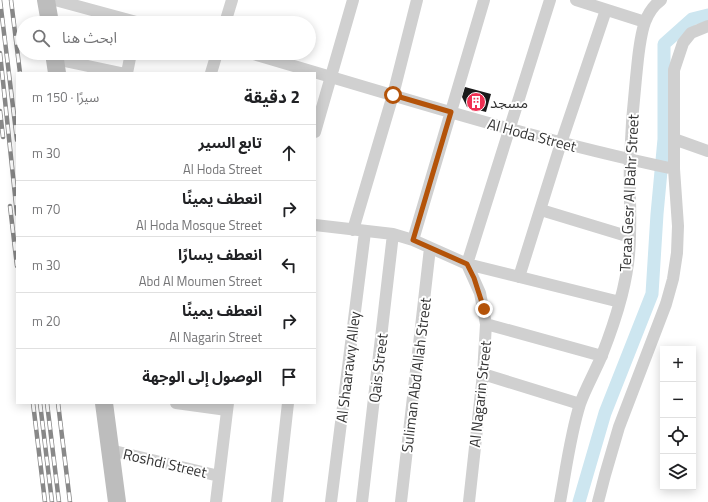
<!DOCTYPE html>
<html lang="ar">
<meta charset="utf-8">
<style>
body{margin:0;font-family:"Titillium Web","Noto Sans Arabic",sans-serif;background:#f6f6f6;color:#202124;direction:rtl}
.controls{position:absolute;right:12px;bottom:12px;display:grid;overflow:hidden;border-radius:0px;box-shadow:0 2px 10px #0003}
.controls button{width:36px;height:36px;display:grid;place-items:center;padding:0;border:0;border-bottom:1px solid #e0e0e0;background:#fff;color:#202124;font:20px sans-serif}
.stop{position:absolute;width:12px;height:12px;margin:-9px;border:3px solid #b45309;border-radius:50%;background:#fff}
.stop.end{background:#b45309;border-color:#fff;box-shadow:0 1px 4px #0008}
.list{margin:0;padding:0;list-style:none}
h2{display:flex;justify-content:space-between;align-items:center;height:52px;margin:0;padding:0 16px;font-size:17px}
h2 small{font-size:13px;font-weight:400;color:#757577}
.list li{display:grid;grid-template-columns:26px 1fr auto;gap:12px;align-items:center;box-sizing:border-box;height:56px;padding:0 16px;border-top:1px solid #e0e0e0}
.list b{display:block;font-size:15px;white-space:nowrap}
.list p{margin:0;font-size:13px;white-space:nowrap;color:#757577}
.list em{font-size:13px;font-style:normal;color:#757577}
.icon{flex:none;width:22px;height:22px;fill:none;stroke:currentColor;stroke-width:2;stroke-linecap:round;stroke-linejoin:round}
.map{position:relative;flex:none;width:708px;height:502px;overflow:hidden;direction:ltr}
.search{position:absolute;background:#fff;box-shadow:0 2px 10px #0003;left:16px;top:16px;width:300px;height:44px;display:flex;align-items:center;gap:10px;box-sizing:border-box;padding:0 14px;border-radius:22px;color:#757577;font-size:15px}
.panel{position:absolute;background:#fff;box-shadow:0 2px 10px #0003;left:16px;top:72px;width:300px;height:332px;border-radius:0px;direction:rtl}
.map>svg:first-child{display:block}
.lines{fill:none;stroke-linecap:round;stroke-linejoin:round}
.canal{stroke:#cde6f0;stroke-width:13}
.building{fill:#1a1a1a}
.street{stroke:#d0d0d0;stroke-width:12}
.secondary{stroke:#bdbdbd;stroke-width:18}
.rail-casing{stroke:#888;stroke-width:4.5}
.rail{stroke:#fff;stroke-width:3;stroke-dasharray:9;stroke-linecap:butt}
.route{stroke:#b45309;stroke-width:5}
.labels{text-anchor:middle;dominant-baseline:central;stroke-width:4;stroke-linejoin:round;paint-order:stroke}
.poi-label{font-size:15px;fill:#333;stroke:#fff;text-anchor:start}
.street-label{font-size:15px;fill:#333;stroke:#fff}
</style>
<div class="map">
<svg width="708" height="502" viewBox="0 0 708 502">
<rect width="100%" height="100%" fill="#fff"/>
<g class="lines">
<!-- canal -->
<path class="canal" d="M579 502 605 413 652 294 657 214 664 139V44L692 19 708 15"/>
</g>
<!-- building -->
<path class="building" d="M465 87 491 94 486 112 467 107 462 97Z"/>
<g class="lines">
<!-- street -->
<path class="street" d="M55 0 140 23
M576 0 645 22
M225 23 232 0
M250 53C391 94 530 139 674 169
M55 59 121 73
M127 73 131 53
M211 73 217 53
M315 132 353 0
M674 139 708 151
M541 210 630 237
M315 225 393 234 413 240 467 264 620 302
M353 230 393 95 417 0
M413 240 484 0
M519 277 561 143 606 10
M486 324 602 356
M483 374 580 404
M176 403 227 410
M110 450 219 476
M216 502 228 403
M277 502 288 403
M331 502 365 232
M362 502 393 234
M401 502 430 248
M469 502 483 374 486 324 480 293 467 264 550 0
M560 502C566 470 570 436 580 404 586 387 595 372 602 355 617 317 630 276 630 235 631 210 629 185 630 159 631 132 633 105 636 78 638 60 639 39 645 22 648 14 654 5 661 0
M598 502 605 475 619 427 666 304 673 279 677 253 678 226 674 169V70L683 43 691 33 708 26"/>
<!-- secondary -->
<path class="secondary" d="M46 0 50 23
M54 53 57 73
M104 403 117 502"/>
<!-- rail casing -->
<g class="rail-casing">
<path id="rail" d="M0 0 17 140
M11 0 20 73
M0 53 17 214
M0 111 3 137
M10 206 17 266
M33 403 45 502
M40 403 52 502
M47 403 59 502
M58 403 70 502"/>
</g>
<!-- rail -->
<use href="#rail" class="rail"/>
</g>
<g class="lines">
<!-- route -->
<path class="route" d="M393 95 451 112 413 240 467 264 474 278 484 309"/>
</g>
<!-- icons -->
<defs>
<g id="building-disc" transform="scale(1)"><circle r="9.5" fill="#f02f52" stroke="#fff"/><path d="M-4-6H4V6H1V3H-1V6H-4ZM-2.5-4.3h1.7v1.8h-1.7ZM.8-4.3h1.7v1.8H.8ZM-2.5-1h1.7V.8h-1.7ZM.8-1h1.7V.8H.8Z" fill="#fff"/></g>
</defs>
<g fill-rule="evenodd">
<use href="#building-disc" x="476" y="102"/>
</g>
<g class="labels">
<!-- poi labels -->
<g class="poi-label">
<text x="490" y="102">مسجد</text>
</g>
<!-- street labels -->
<g class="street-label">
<text transform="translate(532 135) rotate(15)">Al Hoda Street</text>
<text transform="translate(629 193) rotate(-87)">Teraa Gesr Al Bahr Street</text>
<text transform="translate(348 367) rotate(-83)">Al Shaarawy Alley</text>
<text transform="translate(378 368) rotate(-83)">Qais Street</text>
<text transform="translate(416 375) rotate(-83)">Suliman Abd Allah Street</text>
<text transform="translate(480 394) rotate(-84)">Al Nagarin Street</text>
<text transform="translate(165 463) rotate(13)">Roshdi Street</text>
</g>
</g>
</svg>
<div class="controls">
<button>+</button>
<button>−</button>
<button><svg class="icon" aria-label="locate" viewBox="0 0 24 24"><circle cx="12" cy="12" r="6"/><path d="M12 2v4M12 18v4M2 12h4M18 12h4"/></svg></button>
<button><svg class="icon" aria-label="layers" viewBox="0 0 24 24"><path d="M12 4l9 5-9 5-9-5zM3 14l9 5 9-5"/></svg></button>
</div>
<div class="stop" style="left:393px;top:95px"></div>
<div class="stop end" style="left:484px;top:309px"></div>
<div class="search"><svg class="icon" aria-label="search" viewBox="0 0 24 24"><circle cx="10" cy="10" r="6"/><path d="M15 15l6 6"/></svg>ابحث هنا</div>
<section class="panel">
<h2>2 دقيقة<small>سيرًا · 150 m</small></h2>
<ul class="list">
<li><svg class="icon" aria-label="ahead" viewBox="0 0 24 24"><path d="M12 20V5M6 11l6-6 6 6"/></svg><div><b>تابع السير</b><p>Al Hoda Street</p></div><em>30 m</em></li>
<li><svg class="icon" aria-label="right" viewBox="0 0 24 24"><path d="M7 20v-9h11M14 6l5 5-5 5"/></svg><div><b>انعطف يمينًا</b><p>Al Hoda Mosque Street</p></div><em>70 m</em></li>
<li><svg class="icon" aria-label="left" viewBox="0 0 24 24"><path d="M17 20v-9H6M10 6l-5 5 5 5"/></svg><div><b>انعطف يسارًا</b><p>Abd Al Moumen Street</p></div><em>30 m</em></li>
<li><svg class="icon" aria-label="right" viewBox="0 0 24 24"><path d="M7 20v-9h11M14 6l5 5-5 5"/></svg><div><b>انعطف يمينًا</b><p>Al Nagarin Street</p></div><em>20 m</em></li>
<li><svg class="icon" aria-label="arrive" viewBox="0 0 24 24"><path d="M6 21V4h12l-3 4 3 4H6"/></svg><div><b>الوصول إلى الوجهة</b></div></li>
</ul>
</section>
</div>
